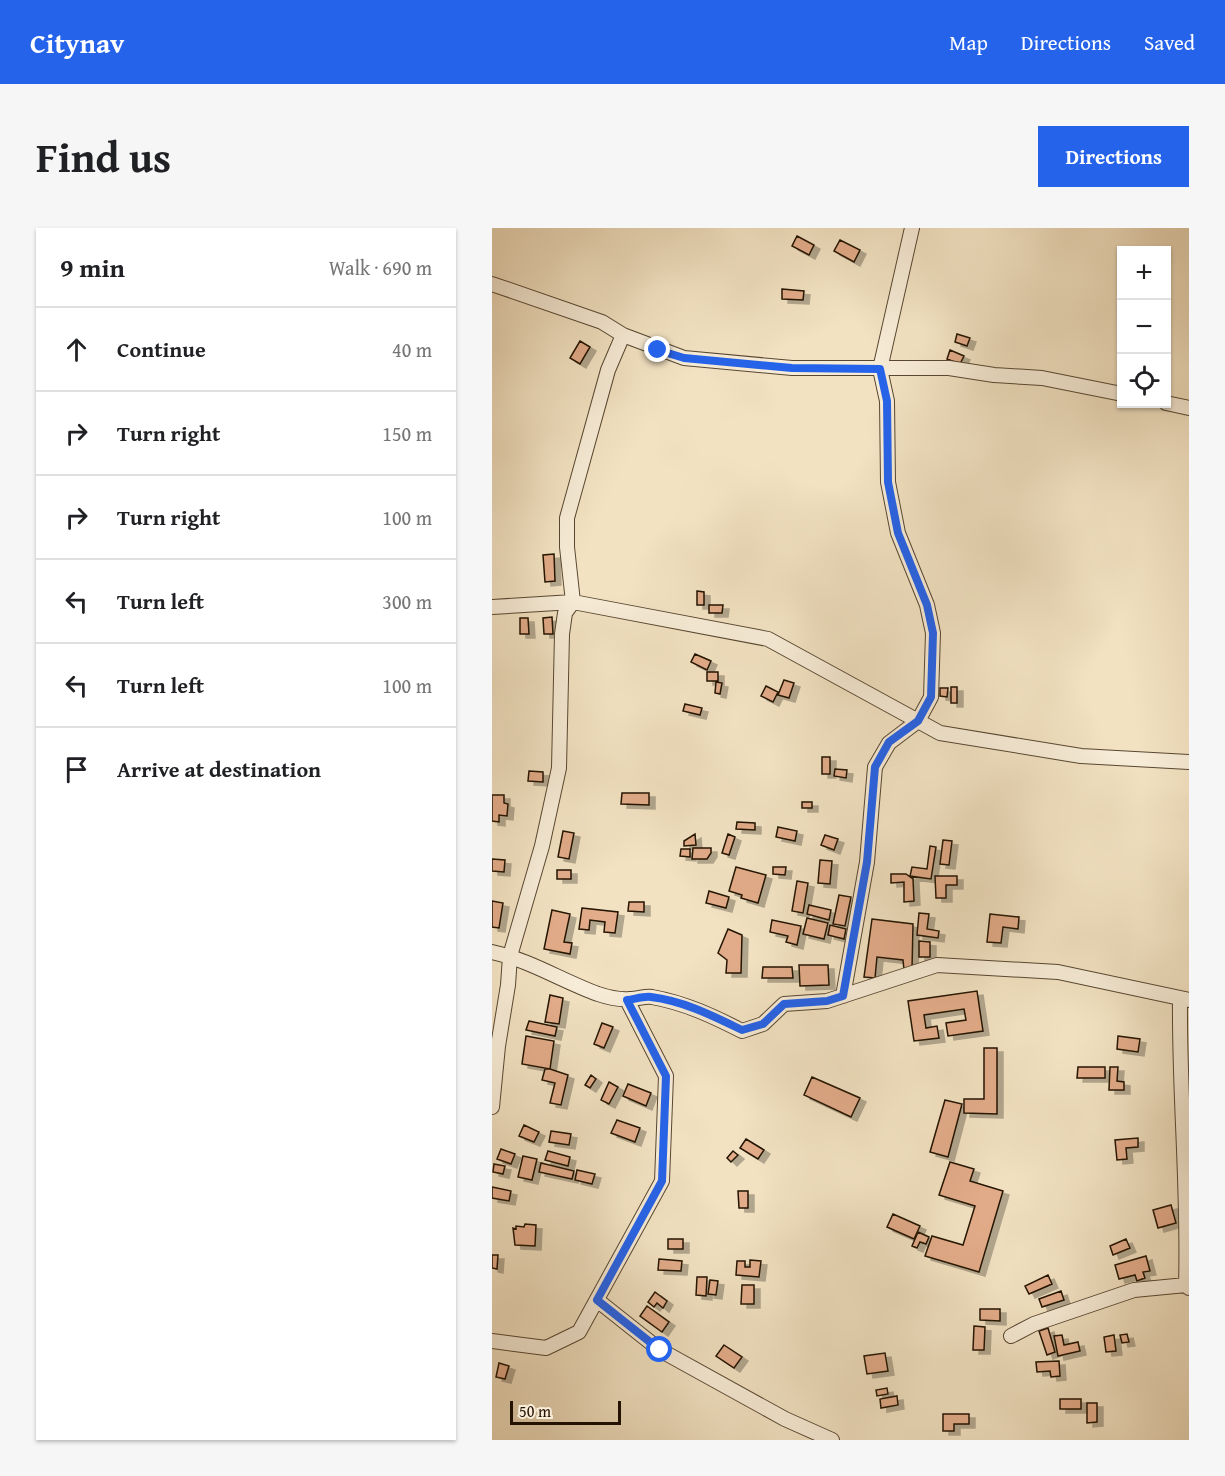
<!DOCTYPE html>
<meta charset="utf-8">
<style>
body{margin:0;font-family:"Gentium Book Plus",serif;background:#f6f6f6;color:#202124}
.controls{position:absolute;right:18px;top:18px;display:grid;overflow:hidden;border-radius:0px;box-shadow:0 2px 4px #0004}
.controls button{width:54px;height:54px;display:grid;place-items:center;padding:0;border:0;border-bottom:2px solid #e0e0e0;background:#fff;color:#202124;font:30px sans-serif}
.scale{position:absolute;left:18px;bottom:15px;width:111px;box-sizing:border-box;padding-left:6px;border:3px solid #241301;border-top:0;font-size:16px;line-height:21px;white-space:nowrap;color:#241301;-webkit-text-stroke:4px #f7ecd7;paint-order:stroke}
.stop{position:absolute;width:18px;height:18px;margin:-14px;border:4px solid #2563eb;border-radius:50%;background:#fff}
.stop.end{background:#2563eb;border-color:#fff;box-shadow:0 2px 6px #0008}
.list{margin:0;padding:0;list-style:none}
h2{display:flex;justify-content:space-between;align-items:center;height:78px;margin:0;padding:0 24px;font-size:26px}
h2 small{font-size:20px;font-weight:400;color:#757577}
.list li{display:grid;grid-template-columns:39px 1fr auto;gap:18px;align-items:center;box-sizing:border-box;height:84px;padding:0 24px;border-top:2px solid #e0e0e0}
.list b{display:block;font-size:22px;white-space:nowrap}
.list em{font-size:20px;font-style:normal;color:#757577}
.icon{flex:none;width:33px;height:33px;fill:none;stroke:currentColor;stroke-width:2;stroke-linecap:round;stroke-linejoin:round}
.map{position:relative;flex:none;width:697px;height:1212px;overflow:hidden;border-radius:0px}
header{display:flex;align-items:center;gap:36px;box-sizing:border-box;height:84px;padding:0 30px;background:#2563eb;color:#fff}
header strong{font-size:28px}
nav{display:flex;gap:33px;margin-inline-start:auto;font-size:21px}
.intro{display:flex;align-items:center;justify-content:space-between;box-sizing:border-box;height:144px;padding:0 36px}
h1{margin:0;font-size:42px}
.button{padding:15px 27px;border-radius:0px;background:#2563eb;color:#fff;font-size:21px;font-weight:700}
main{display:flex;gap:36px;padding:0 36px}
aside{flex:1;background:#fff;border-radius:0px;box-shadow:0 2px 4px #0004}
.map>svg:first-child{display:block}
.building{fill:#e3ac8a;stroke:#241301;stroke-width:1.5;filter:url(#shadow)}
.lines{fill:none;stroke-linecap:round;stroke-linejoin:round}
.minor-casing{stroke:#584731;stroke-width:16}
.minor{stroke:#f7ecd7;stroke-width:14}
.route{stroke:#2563eb;stroke-width:8}
</style>
<header>
<strong>Citynav</strong>
<nav><a>Map</a><a>Directions</a><a>Saved</a></nav>
</header>
<div class="intro"><h1>Find us</h1><a class="button">Directions</a></div>
<main>
<aside>
<h2>9 min<small>Walk · 690 m</small></h2>
<ul class="list">
<li><svg class="icon" aria-label="ahead" viewBox="0 0 24 24"><path d="M12 20V5M6 11l6-6 6 6"/></svg><div><b>Continue</b></div><em>40 m</em></li>
<li><svg class="icon" aria-label="right" viewBox="0 0 24 24"><path d="M7 20v-9h11M14 6l5 5-5 5"/></svg><div><b>Turn right</b></div><em>150 m</em></li>
<li><svg class="icon" aria-label="right" viewBox="0 0 24 24"><path d="M7 20v-9h11M14 6l5 5-5 5"/></svg><div><b>Turn right</b></div><em>100 m</em></li>
<li><svg class="icon" aria-label="left" viewBox="0 0 24 24"><path d="M17 20v-9H6M10 6l-5 5 5 5"/></svg><div><b>Turn left</b></div><em>300 m</em></li>
<li><svg class="icon" aria-label="left" viewBox="0 0 24 24"><path d="M17 20v-9H6M10 6l-5 5 5 5"/></svg><div><b>Turn left</b></div><em>100 m</em></li>
<li><svg class="icon" aria-label="arrive" viewBox="0 0 24 24"><path d="M6 21V4h12l-3 4 3 4H6"/></svg><div><b>Arrive at destination</b></div></li>
</ul>
</aside>
<div class="map">
<svg width="697" height="1212" viewBox="0 0 697 1212">
<defs>
<filter id="shadow"><feDropShadow dx="6" dy="4" stdDeviation="0" flood-color="#0004"/></filter>
</defs>
<rect width="100%" height="100%" fill="#f2e2c2"/>
<filter id="stains"><feTurbulence type="fractalNoise" baseFrequency=".00333" numOctaves="4"/><feColorMatrix values="0 0 0 0 .2 0 0 0 0 .09 0 0 0 0 .02 0 0 0 .5 -.17"/></filter>
<radialGradient id="worn" r=".72"><stop offset=".6" stop-color="#630" stop-opacity="0"/><stop offset="1" stop-color="#630" stop-opacity=".3"/></radialGradient>
<!-- building -->
<path class="building" d="M305 8 322 17 317 27 300 18Z
M348 12 368 22 362 34 342 23Z
M290 61 312 63 311 72 290 71Z
M465 106 478 110 475 118 463 114Z
M88 113 98 119 88 136 78 130Z
M458 122 472 128 468 136 455 131Z
M62 326 63 353 53 354 51 327Z
M205 363 212 364V377H205Z
M217 377H231L230 385H217Z
M60 389 61 406H52L51 390Z
M28 390H36L37 406H28Z
M203 426 219 433 215 442 199 434Z
M215 444H226V453H215Z
M292 452 302 455 297 470 286 467Z
M224 454 230 455 228 466 223 465Z
M274 458 286 464 281 474 269 468Z
M459 459H465V475H459Z
M448 460H456L455 469 448 468Z
M193 476 210 480 208 487 191 483Z
M330 529H338V546H330Z
M343 541 355 542 354 550 342 548Z
M37 543 51 544V554L36 553Z
M130 565H157V577L129 576Z
M0 567H12V575L16 576 15 588 7 587V594L0 593Z
M310 574H320V580H310Z
M245 594 263 595V602L244 601Z
M286 599 305 603 303 613 284 609Z
M71 603 82 605 77 631 66 629Z
M203 606 204 617 192 618V613Z
M236 606 243 609 237 627 230 625Z
M333 607 346 611 342 622 329 617Z
M451 612 460 613 457 637 448 636Z
M438 618 444 619 439 651 418 648 420 639 435 641Z
M201 620H219V625L215 631H200Z
M189 621H198V629L188 628Z
M0 631 13 632 12 644 0 643Z
M328 632 340 633 338 656 326 655Z
M244 639 274 647 266 675 249 670 250 667 237 663Z
M281 639H294L293 647 281 646Z
M65 642H79V651H65Z
M399 646H414L421 651 422 673 412 674V654L399 655Z
M443 648H465V657H454V670H444Z
M305 653 316 655 311 685 300 683Z
M217 663 237 669 234 680 214 675Z
M347 667 359 669 353 698 341 696Z
M0 673 11 675 7 700 0 699Z
M137 674H152V684L136 683Z
M317 677 339 682 337 692 315 686Z
M90 680 126 684 123 705 112 704 113 694 98 692 97 702 87 701Z
M60 682 78 686 72 714 80 715 78 726 52 721Z
M427 685 437 686 435 701 447 703 446 710 425 707Z
M498 686 527 689 526 701 511 699 509 715 495 714Z
M315 690 336 695 332 711 311 706Z
M380 691 421 696 420 741 412 742 411 732 385 729 383 750 372 749Z
M280 692 309 698 305 717 294 714 296 708 278 704Z
M338 697 354 701 352 711 336 707Z
M236 701 250 707 249 745H234L235 732 226 725Z
M427 713 438 714V729H427Z
M307 737H336L337 757 308 758Z
M271 739H300L301 750H270Z
M485 763 491 803 456 808 454 795 474 792 472 781 432 787 434 800 445 798 447 810 422 813 416 773Z
M58 767 71 770 67 796 53 794Z
M37 793 65 799 63 808 34 802Z
M110 795 121 799 112 820 102 816Z
M34 808 62 813 58 841 30 836Z
M626 808 648 811 646 824 625 821Z
M492 820H505V886L472 885V871H492Z
M586 839H613V850H585Z
M618 839H626L625 853 632 854V862H617Z
M53 841H58L76 847 69 877 58 875 63 855 50 852Z
M99 847 104 851 98 860 93 857Z
M320 849 368 870 359 889 312 867Z
M117 854 126 859 117 876 109 872Z
M136 856 159 865 154 878 131 868Z
M453 872 470 876 456 929 438 924Z
M125 892 148 900 143 914 119 905Z
M32 897 47 904 42 914 27 908Z
M59 903 79 906 77 917 57 914Z
M646 910V919L634 920 635 931 625 932 623 912Z
M254 911 272 922 266 931 248 920Z
M9 921 23 926 19 936 5 931Z
M56 923 78 929 76 938 53 932Z
M241 923 246 927 239 934 235 930Z
M31 928 45 931 40 952 26 949Z
M458 934 482 941 478 953 511 963 487 1044 433 1028 440 1008 471 1017 483 978 447 967Z
M49 935 82 943 80 951 47 944Z
M2 936 13 938 11 946 1 944Z
M85 942 103 946 100 956 83 952Z
M0 959 19 963 17 973 0 970Z
M246 963H256V980H247Z
M679 977 684 995 666 1000 661 982Z
M401 986 428 998 422 1011 395 999Z
M33 996 44 997 43 1018 23 1017 21 1000 24 1001V998L32 999Z
M426 1004 437 1009 434 1016 428 1014 425 1020 420 1018Z
M176 1011H191V1021H176Z
M634 1011 638 1020 621 1027 618 1018Z
M0 1027H6L5 1041 0 1040Z
M654 1028 658 1043 651 1044 653 1050 645 1053 643 1047 627 1051 623 1037Z
M167 1031 190 1033 189 1043 166 1042Z
M258 1032 269 1033 267 1049 244 1047 245 1033H253V1039H258Z
M556 1047 560 1056 537 1066 533 1058Z
M205 1049H215L214 1068 204 1067Z
M218 1052 226 1053 224 1067 216 1066Z
M250 1057H262V1076H249Z
M569 1063 572 1072 550 1079 547 1071Z
M163 1064 175 1073 171 1080 165 1075 162 1079 156 1074Z
M155 1078 177 1094 170 1104 148 1088Z
M488 1081H508V1093L488 1092Z
M482 1098 493 1099 492 1122H481Z
M556 1100 563 1124 555 1127 547 1103Z
M635 1106 637 1114 630 1115 628 1107Z
M570 1107 572 1117 586 1114 588 1123 566 1128 562 1108Z
M622 1107 624 1123 614 1124 612 1109Z
M232 1117 250 1129 242 1140 224 1128Z
M393 1125 396 1143 375 1146 372 1128Z
M567 1133 568 1148 559 1149 558 1143 545 1144 544 1134Z
M7 1135 17 1138 13 1151 4 1149Z
M395 1160 396 1166 385 1168 384 1162Z
M405 1168 406 1177 389 1180 388 1171Z
M568 1171H589V1181H568Z
M595 1175H605V1194L595 1195Z
M451 1186H477V1196H462V1203H451Z"/>
<g class="lines">
<!-- minor casing -->
<g class="minor-casing">
<path id="minor" d="M0 56 110 94 131 107 192 130 300 140H457L502 147 550 150 630 166
M674 175 697 180
M0 379 81 374 276 411 448 505 589 528 697 534
M0 724C38 732 70 753 106 766 115 769 128 772 138 771 145 771 153 768 160 769 193 775 221 788 250 803L271 796 292 776 335 773 445 737 566 744 697 772
M351 768 375 634 383 539 397 515 426 493 439 469 441 405 435 377 406 305 396 254 395 173 388 141 420 0
M688 772C687 867 697 962 694 1057L697 1060
M0 879 6 818 16 757 18 728 50 618 67 540 70 406 73 385 81 374 75 319V290L116 142 131 107
M105 1072 168 1122 293 1191 340 1212
M519 1108 542 1096 642 1062 694 1057
M0 1113 54 1120 87 1104 170 953 174 848 135 772"/>
</g>
<!-- minor -->
<use href="#minor" class="minor"/>
</g>
<g class="lines">
<!-- route -->
<path class="route" d="M166 122 192 130 300 140 388 141 395 173 396 254 406 305 435 377 441 405 439 469 426 493 397 514 383 539 375 634 351 768 335 773 292 776 271 796 250 802C221 788 192 773 159 769 152 768 143 771 135 772L174 848 170 953 105 1072 168 1122"/>
</g>
<rect width="100%" height="100%" filter="url(#stains)"/>
<rect width="100%" height="100%" fill="url(#worn)"/>
</svg>
<div class="controls">
<button>+</button>
<button>−</button>
<button><svg class="icon" aria-label="locate" viewBox="0 0 24 24"><circle cx="12" cy="12" r="6"/><path d="M12 2v4M12 18v4M2 12h4M18 12h4"/></svg></button>
</div>
<div class="scale">50 m</div>
<div class="stop" style="left:168px;top:1122px"></div>
<div class="stop end" style="left:166px;top:122px"></div>
</div>
</main>
